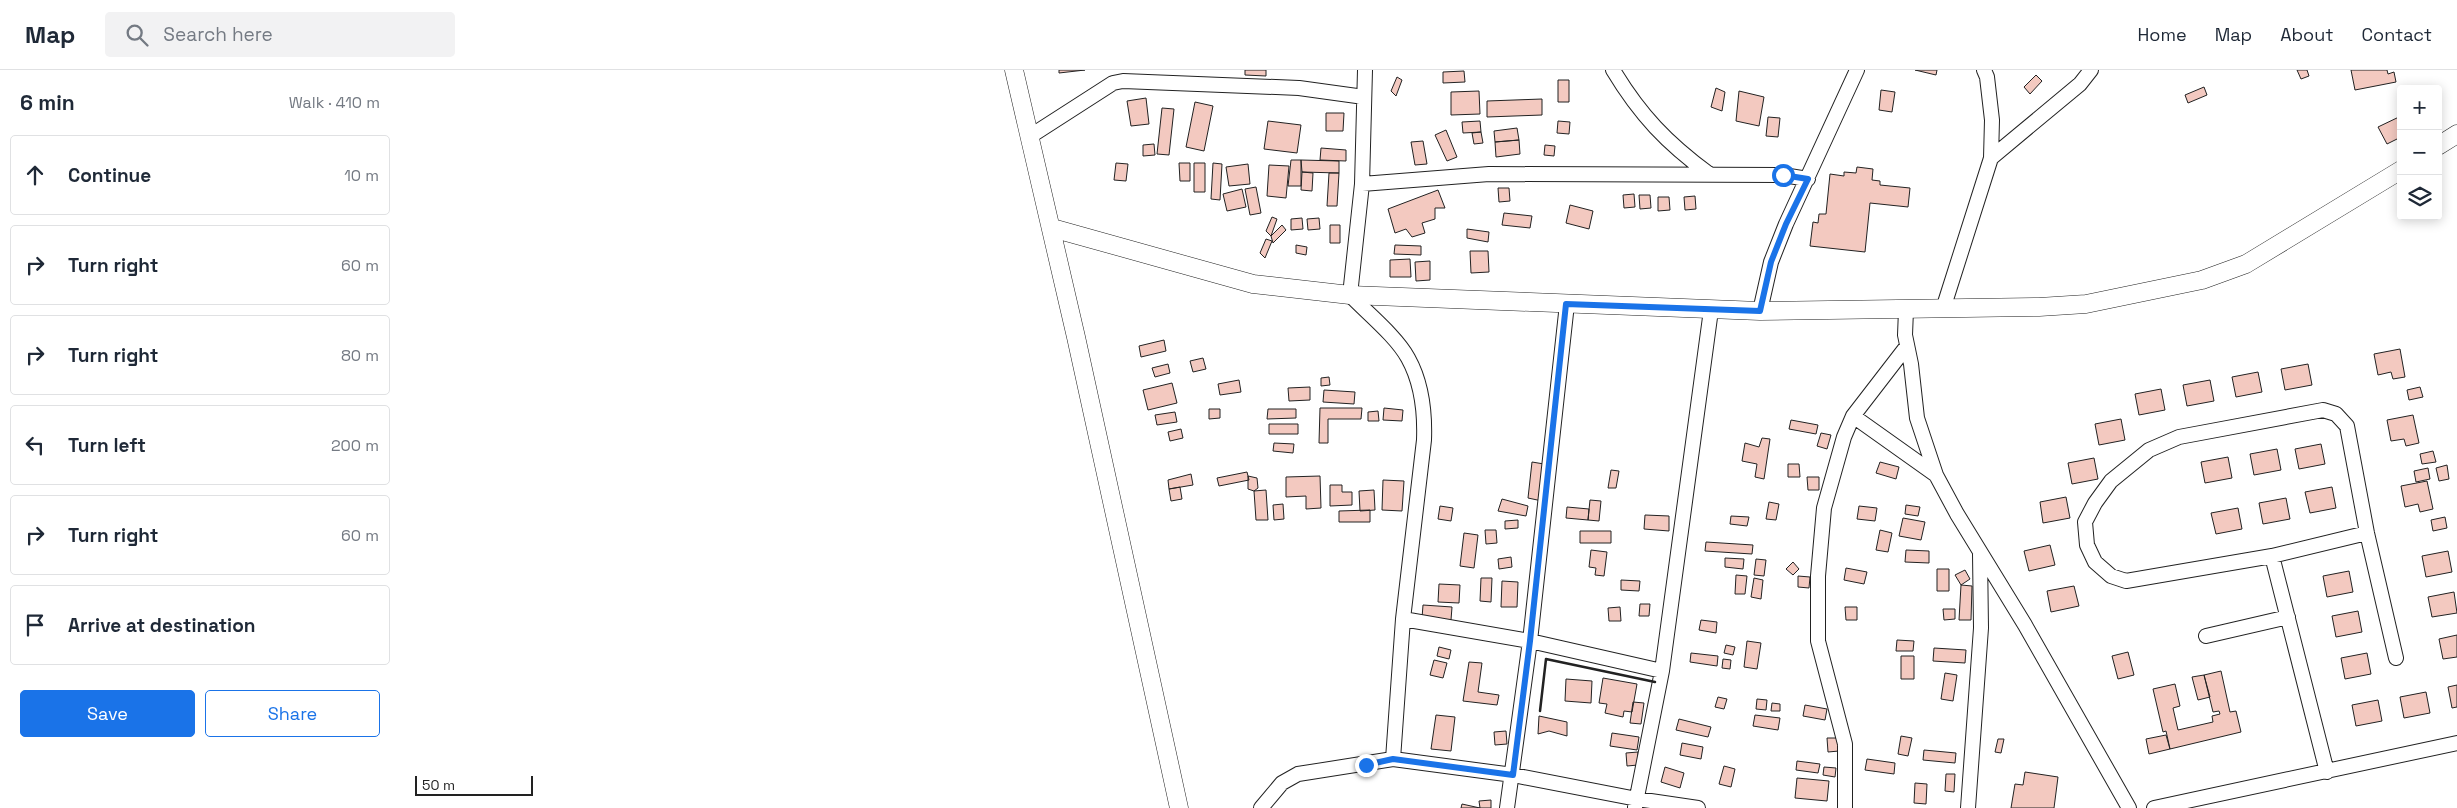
<!DOCTYPE html>
<meta charset="utf-8">
<style>
body{margin:0;font-family:"Space Grotesk",sans-serif;background:#f2f2f3;color:#1f2937}
.controls{position:absolute;right:15px;top:15px;display:grid;overflow:hidden;border-radius:5px;box-shadow:0 2px 12px #0003}
.controls button{width:45px;height:45px;display:grid;place-items:center;padding:0;border:0;border-bottom:1px solid #e0e1e3;background:#fff;color:#1f2937;font:25px sans-serif}
.scale{position:absolute;left:15px;bottom:12px;width:118px;box-sizing:border-box;padding-left:5px;border:2px solid #222;border-top:0;font-size:14px;line-height:18px;white-space:nowrap;color:#222;-webkit-text-stroke:4px #fff;paint-order:stroke}
.stop{position:absolute;width:15px;height:15px;margin:-11px;border:4px solid #1a73e8;border-radius:50%;background:#fff}
.stop.end{background:#1a73e8;border-color:#fff;box-shadow:0 1px 5px #0008}
.list{margin:0;padding:0;list-style:none}
h2{display:flex;justify-content:space-between;align-items:center;height:65px;margin:0;padding:0 20px;font-size:21px}
h2 small{font-size:16px;font-weight:400;color:#747a83}
.list li{display:grid;grid-template-columns:32px 1fr auto;gap:15px;align-items:center;box-sizing:border-box;height:80px;margin:0 10px 10px;padding:0 10px;border:1px solid #e0e1e3;border-radius:5px}
.list b{display:block;font-size:19px;white-space:nowrap}
.list em{font-size:16px;font-style:normal;color:#747a83}
.actions{display:flex;gap:10px;padding:15px 20px}
.actions a{flex:1;padding:11px 0;border:1px solid #1a73e8;border-radius:5px;text-align:center;font-size:18px;color:#1a73e8}
.actions .main{background:#1a73e8;color:#fff}
.icon{flex:none;width:28px;height:28px;fill:none;stroke:currentColor;stroke-width:2;stroke-linecap:round;stroke-linejoin:round}
.map{position:relative;flex:none;width:2057px;height:738px;overflow:hidden}
header{display:flex;align-items:center;gap:30px;box-sizing:border-box;height:70px;padding:0 25px;background:#fff;border-bottom:1px solid #e0e1e3}
header strong{font-size:24px}
nav{display:flex;gap:28px;margin-inline-start:auto;font-size:18px}
.search{width:350px;height:45px;background:#f2f2f3;display:flex;align-items:center;gap:12px;box-sizing:border-box;padding:0 18px;border-radius:5px;color:#747a83;font-size:19px}
main{display:flex}
aside{flex:1;background:#fff}
.map>svg:first-child{display:block}
.building{fill:#f3c9c0;stroke:#222}
.lines{fill:none;stroke-linecap:round;stroke-linejoin:round}
.minor-casing{stroke:#222;stroke-width:16}
.tertiary-casing{stroke:#222;stroke-width:19}
.minor{stroke:#fff;stroke-width:14}
.tertiary{stroke:#fff;stroke-width:18}
.wall{stroke:#222;stroke-width:2.5}
.route{stroke:#1a73e8;stroke-width:6}
</style>
<header>
<strong>Map</strong>
<div class="search"><svg class="icon" aria-label="search" viewBox="0 0 24 24"><circle cx="10" cy="10" r="6"/><path d="M15 15l6 6"/></svg>Search here</div>
<nav><a>Home</a><a>Map</a><a>About</a><a>Contact</a></nav>
</header>
<main>
<aside>
<h2>6 min<small>Walk · 410 m</small></h2>
<ul class="list">
<li><svg class="icon" aria-label="ahead" viewBox="0 0 24 24"><path d="M12 20V5M6 11l6-6 6 6"/></svg><div><b>Continue</b></div><em>10 m</em></li>
<li><svg class="icon" aria-label="right" viewBox="0 0 24 24"><path d="M7 20v-9h11M14 6l5 5-5 5"/></svg><div><b>Turn right</b></div><em>60 m</em></li>
<li><svg class="icon" aria-label="right" viewBox="0 0 24 24"><path d="M7 20v-9h11M14 6l5 5-5 5"/></svg><div><b>Turn right</b></div><em>80 m</em></li>
<li><svg class="icon" aria-label="left" viewBox="0 0 24 24"><path d="M17 20v-9H6M10 6l-5 5 5 5"/></svg><div><b>Turn left</b></div><em>200 m</em></li>
<li><svg class="icon" aria-label="right" viewBox="0 0 24 24"><path d="M7 20v-9h11M14 6l5 5-5 5"/></svg><div><b>Turn right</b></div><em>60 m</em></li>
<li><svg class="icon" aria-label="arrive" viewBox="0 0 24 24"><path d="M6 21V4h12l-3 4 3 4H6"/></svg><div><b>Arrive at destination</b></div></li>
</ul>
<div class="actions"><a class="main">Save</a><a>Share</a></div>
</aside>
<div class="map">
<svg width="2057" height="738" viewBox="0 0 2057 738">
<rect width="100%" height="100%" fill="#fff"/>
<!-- building -->
<path class="building" d="M659 0H685L659 3Z
M845 0H866V6L845 5Z
M1515 0H1537L1536 5Z
M1897 0H1907L1909 6 1901 9Z
M1951 0H1987L1988 4 1994 2 1996 12 1955 20Z
M1064 1 1065 12 1043 13V2Z
M1636 5 1642 11 1630 24 1624 17Z
M997 7 1002 10 996 26 991 21Z
M1158 10H1169V32H1158Z
M1804 17 1807 25 1788 33 1785 25Z
M1316 18 1325 22 1322 41 1311 37Z
M1481 20 1495 22 1492 42 1479 40Z
M1079 21 1080 44 1051 45V22Z
M1339 21 1364 27 1359 56 1336 51Z
M746 28 749 54 731 56 727 31Z
M1142 29V45L1087 47V31Z
M795 32 813 36 804 81 786 77Z
M762 38 774 39 769 85 757 84Z
M926 43H944L943 61H926Z
M2001 46V67L1987 74 1978 57Z
M1368 47 1380 48 1378 67 1366 66Z
M868 51 901 55 897 83 864 79Z
M1080 51 1081 62 1063 63 1062 52Z
M1158 51 1170 52 1169 64 1157 63Z
M1117 58 1119 70 1095 72 1094 61Z
M1046 60 1057 87 1047 91 1035 65Z
M1081 62 1083 73 1074 74 1072 63Z
M1119 70 1120 84 1096 87 1095 72Z
M1023 71 1027 94 1015 95 1011 72Z
M754 74 755 85 743 86V75Z
M1145 75 1155 76 1154 86 1144 85Z
M921 78 946 80V91L920 90Z
M891 90H901V116H888Z
M901 90 939 91V103L902 102Z
M716 93 728 94 726 111 714 110Z
M779 93H790V111H780Z
M794 93H805V122H794Z
M813 93 822 94 820 130 811 129Z
M848 94 850 114 829 116 826 97Z
M869 95 889 96 886 128 867 126Z
M1457 97 1473 99 1472 110 1480 111V115L1510 118 1508 137 1470 133 1465 182 1410 176 1413 152 1418 153 1419 144H1426L1430 104 1444 106V102L1456 103Z
M902 102 913 103 912 121 901 120Z
M929 103H939L937 136H927Z
M856 117 861 143 850 145 845 119Z
M1098 118H1109L1110 131 1099 132Z
M842 119 846 137 827 141 823 124Z
M1038 120 1045 138H1035V149L1022 153 1025 163 1012 167 1006 159 995 163 988 139Z
M1234 124 1235 137 1224 138 1223 125Z
M1239 125H1250L1251 138 1240 139Z
M1295 126 1296 139 1285 140 1284 127Z
M1258 127H1269L1270 140 1258 141Z
M1170 135 1193 141 1189 159 1166 153Z
M1104 143 1132 146 1130 158 1102 155Z
M872 147 877 149 871 166 866 161Z
M902 148 903 159 891 160V149Z
M919 148 920 159 908 160 907 149Z
M882 155 886 160 873 173 871 166Z
M930 155H940V173H930Z
M1067 159 1089 162 1088 172 1067 168Z
M866 169 872 171 865 188 860 183Z
M896 175 907 177 906 185 896 183Z
M995 175 1021 176V185L994 184Z
M1070 181H1088L1089 202 1071 203Z
M1010 189 1011 207H990V190Z
M1030 191V210L1016 211 1015 192Z
M764 270 766 281 741 287 739 276Z
M2000 279 2005 307 1993 309 1991 302 1978 305 1974 284Z
M803 288 806 299 793 302 790 291Z
M768 294 770 303 755 307 752 298Z
M1908 294 1912 315 1885 320 1881 299Z
M1858 302 1862 322 1836 327 1832 307Z
M929 307 930 315 921 316V308Z
M839 310 841 322 820 325 818 314Z
M1810 310 1814 331 1787 336 1783 315Z
M772 313 777 333 748 340 743 320Z
M910 317V330L889 331 888 318Z
M2020 317 2023 327 2009 330 2007 320Z
M1761 319 1765 340 1739 345 1735 324Z
M924 320 955 322 954 334 923 332Z
M920 338H962L961 349H928V373H919Z
M984 338 1003 340 1002 351 983 350Z
M809 339H820V348L809 349Z
M868 339H896V348L867 349Z
M978 341 979 351H968V342Z
M775 342 777 352 757 355 755 345Z
M2013 345 2019 373 2006 376 2004 369 1991 371 1987 350Z
M1721 349 1725 370 1699 375 1695 354Z
M1391 350 1418 355 1416 364 1389 359Z
M869 354H898V364H869Z
M781 359 783 368 770 371 768 362Z
M1421 363 1431 365 1427 379 1417 376Z
M1362 368 1370 369 1364 409 1355 407 1357 394 1342 391 1345 373 1359 377Z
M874 373 894 374 893 383 873 381Z
M1921 374 1925 394 1899 399 1895 379Z
M1877 379 1881 400 1854 405 1850 384Z
M2033 381 2036 392 2022 394 2020 384Z
M1828 387 1832 408 1805 413 1801 392Z
M1694 388 1698 409 1672 414 1668 393Z
M1132 392 1144 394 1142 431 1128 428Z
M1480 392 1499 397 1496 409 1476 403Z
M1388 394H1399L1400 407H1388Z
M2047 395 2049 409 2039 411 2036 398Z
M2028 398 2030 409 2016 412 2014 401Z
M1211 400 1219 401 1216 418H1208Z
M847 402 849 410 819 416 817 408Z
M791 404 793 415 769 419 768 410Z
M848 406 857 408 858 418 854 421 848 419Z
M920 406 921 438 906 439V426L886 427V407Z
M1407 407H1419V420H1408Z
M983 410 1004 411 1002 441 982 440Z
M2027 411 2033 439 2020 442 2018 434 2005 437 2001 416Z
M930 415H942V422H952V435L930 436Z
M780 417 782 429 771 431 769 419Z
M1932 417 1936 438 1910 443 1905 422Z
M866 420 868 450H856L854 421Z
M974 420 975 440 960 441 959 421Z
M1666 427 1670 448 1643 453 1640 432Z
M1886 428 1890 449 1863 454 1859 433Z
M1102 429 1128 436 1126 446 1098 441Z
M1190 430 1201 431 1199 451 1188 450Z
M1369 432 1379 434 1376 450 1366 449Z
M883 434 884 449 874 450 873 435Z
M1506 435 1520 437 1518 446 1505 444Z
M1040 436 1053 438 1051 451 1038 449Z
M1459 436 1477 438 1475 451 1457 449Z
M1167 437 1189 439 1188 450 1166 448Z
M1838 438 1842 459 1816 464 1811 443Z
M970 440V452H939V441Z
M1245 445 1269 446V461L1244 459Z
M1331 446 1349 447 1347 456 1330 454Z
M2045 447 2047 458 2033 461 2031 450Z
M1503 448 1525 452 1521 470 1499 466Z
M1118 450V458L1105 459V451Z
M1085 460H1096L1097 473 1086 474Z
M1480 460 1492 463 1488 482 1476 480Z
M1180 461H1211V473H1180Z
M1064 463 1078 465 1074 498 1060 496Z
M1306 472 1353 475 1352 484 1305 481Z
M1650 475 1655 495 1629 501 1624 481Z
M1191 480 1207 482 1204 506 1195 505 1196 498 1189 497Z
M1506 480 1529 481V493L1505 492Z
M2048 481 2052 502 2026 507 2022 486Z
M1111 487 1112 497 1099 499 1098 489Z
M1325 488 1344 489 1343 499 1325 497Z
M1356 489 1366 490 1364 506 1354 505Z
M1393 492 1399 499 1393 505 1386 499Z
M1446 498 1467 502 1464 514 1444 510Z
M1537 499H1549V521H1537Z
M1565 500 1570 509 1561 515 1555 505Z
M1949 501 1953 522 1927 527 1923 506Z
M1336 505 1347 506 1345 524H1335Z
M1398 506 1410 507 1409 518 1398 517Z
M1081 508H1092L1091 532 1080 531Z
M1354 508 1363 510 1361 529 1351 527Z
M1221 510 1240 511 1239 521 1221 520Z
M1102 511 1118 512 1117 537H1101Z
M1039 514 1060 515 1059 533 1038 532Z
M1561 515 1572 516 1571 550H1559Z
M1674 516 1679 536 1651 542 1647 521Z
M2054 522 2057 543 2032 547 2028 527Z
M1240 534H1250L1249 546H1239Z
M1023 535 1052 537 1051 550 1022 548Z
M1220 537 1221 551H1209L1208 538Z
M1445 537H1457V550H1446Z
M1543 539H1555V549L1544 550Z
M1958 541 1962 562 1936 567 1932 546Z
M1301 550 1317 552 1316 563 1299 560Z
M2057 565V587L2043 589 2039 569Z
M1497 570 1514 571 1513 581H1496Z
M1347 571 1361 573 1357 599 1344 597Z
M1326 575 1335 577 1333 585 1324 583Z
M1039 577 1051 580 1049 589 1037 586Z
M1534 578 1566 580 1565 593 1533 591Z
M1728 582 1734 605 1718 609 1712 586Z
M1291 583 1318 586 1317 596 1290 592Z
M1967 583 1971 604 1945 609 1941 588Z
M1501 586H1514V609H1501Z
M1323 589 1331 590 1330 599 1322 598Z
M1034 590 1047 593 1043 608 1030 605Z
M1069 592 1082 593 1078 622 1099 625 1097 635 1063 631Z
M1821 601 1830 642 1836 641 1841 662 1770 679 1766 661 1763 662 1753 619 1775 614 1780 636 1773 638 1778 660 1813 652 1812 646 1820 644 1819 641 1813 642 1804 605Z
M1545 603 1557 605 1553 631 1541 629Z
M1804 605 1810 627 1798 630 1792 607Z
M1203 608 1237 614 1232 642 1224 641 1223 647 1205 643 1207 634 1199 633Z
M1166 609 1192 611 1191 633 1165 631Z
M2057 615V637L2052 638 2048 617Z
M2026 622 2030 643 2004 648 2000 627Z
M1318 627 1327 629 1324 639 1315 637Z
M1357 629 1367 630 1366 640 1356 639Z
M1978 630 1982 651 1956 656 1952 635Z
M1233 632 1244 633 1241 654 1230 653Z
M1372 633 1380 634V641H1371Z
M1405 635 1427 639 1425 650 1403 646Z
M1036 645 1055 647 1051 681 1031 679Z
M1355 645 1380 648 1378 660 1353 656Z
M1139 646 1167 652V666L1149 661 1138 664Z
M1279 649 1311 657 1308 667 1276 660Z
M1106 661 1107 674 1095 675 1094 662Z
M1212 663 1239 667 1237 680 1210 676Z
M1766 665 1770 679 1749 684 1746 669Z
M1501 666 1512 668 1508 686 1498 684Z
M1427 668H1439V681L1428 682Z
M1598 669H1604L1601 683 1595 682Z
M1282 673 1303 677 1301 689 1280 685Z
M1524 680 1556 683 1555 693 1523 690Z
M1238 682V695L1227 696 1226 683Z
M1467 689 1495 693 1494 704 1465 700Z
M1397 691 1420 694 1418 703 1396 700Z
M1324 696 1335 699 1331 717 1319 714Z
M1265 697 1284 703 1280 718 1261 712Z
M1424 697 1436 698 1435 707 1423 705Z
M1625 702 1658 707 1654 738H1611L1615 714 1623 715Z
M1546 704H1555L1554 722 1545 721Z
M1397 708 1429 711 1427 731 1395 728Z
M1515 713 1527 714 1526 734 1514 733Z
M1091 730V738H1080L1079 731Z
M1062 734 1080 738H1061Z"/>
<g class="lines">
<!-- minor casing -->
<g class="minor-casing">
<path id="minor" d="M965 0 962 114 950 225C967 243 996 266 1008 288 1022 313 1025 343 1024 370L1003 549 993 689 1113 705 1237 729 1298 738
M1213 0C1240 45 1267 73 1309 104
M629 67 713 13 723 11 899 18 964 27
M1591 88 1680 14 1691 0
M962 114 1089 104 1383 105 1408 109
M1543 239 1591 88 1592 50 1587 7 1584 0
M1506 240 1505 265 1511 294 1517 348 1536 405 1557 444 1625 555 1729 738
M1360 241 1371 192 1386 154 1457 0
M1453 346 1536 405
M1967 463 1872 486 1726 511 1711 506 1695 492 1687 475 1685 452 1695 433 1711 411 1749 380 1779 367 1923 340 1936 344 1947 356 1967 463 1996 588
M1872 486 1927 702
M1003 549 1130 571 1262 601
M1806 566 1888 547
M1235 737 1262 601 1311 240
M861 738 882 713 898 704 993 689
M1107 738 1130 571 1167 234
M1445 738V674L1418 571V506L1424 438 1444 367 1453 346 1507 276
M1568 738 1581 558 1580 484
M1754 738 2057 673"/>
</g>
<!-- tertiary casing -->
<g class="tertiary-casing">
<path id="tertiary" d="M614 0 676 267 779 738
M2038 76 2057 64
M652 158 853 214 950 225 1360 241 1639 237 1686 234 1802 210 1846 194 2001 100"/>
</g>
<!-- minor -->
<use href="#minor" class="minor"/>
<!-- tertiary -->
<use href="#tertiary" class="tertiary"/>
<!-- wall -->
<path class="wall" d="M1140 641 1146 589 1255 612"/>
</g>
<g class="lines">
<!-- route -->
<path class="route" d="M966 695 993 689 1113 705 1130 571 1166 234 1360 241 1371 192 1386 154 1408 109 1383 105"/>
</g>
</svg>
<div class="controls">
<button>+</button>
<button>−</button>
<button><svg class="icon" aria-label="layers" viewBox="0 0 24 24"><path d="M12 4l9 5-9 5-9-5zM3 14l9 5 9-5"/></svg></button>
</div>
<div class="scale">50 m</div>
<div class="stop" style="left:1383px;top:105px"></div>
<div class="stop end" style="left:966px;top:695px"></div>
</div>
</main>
